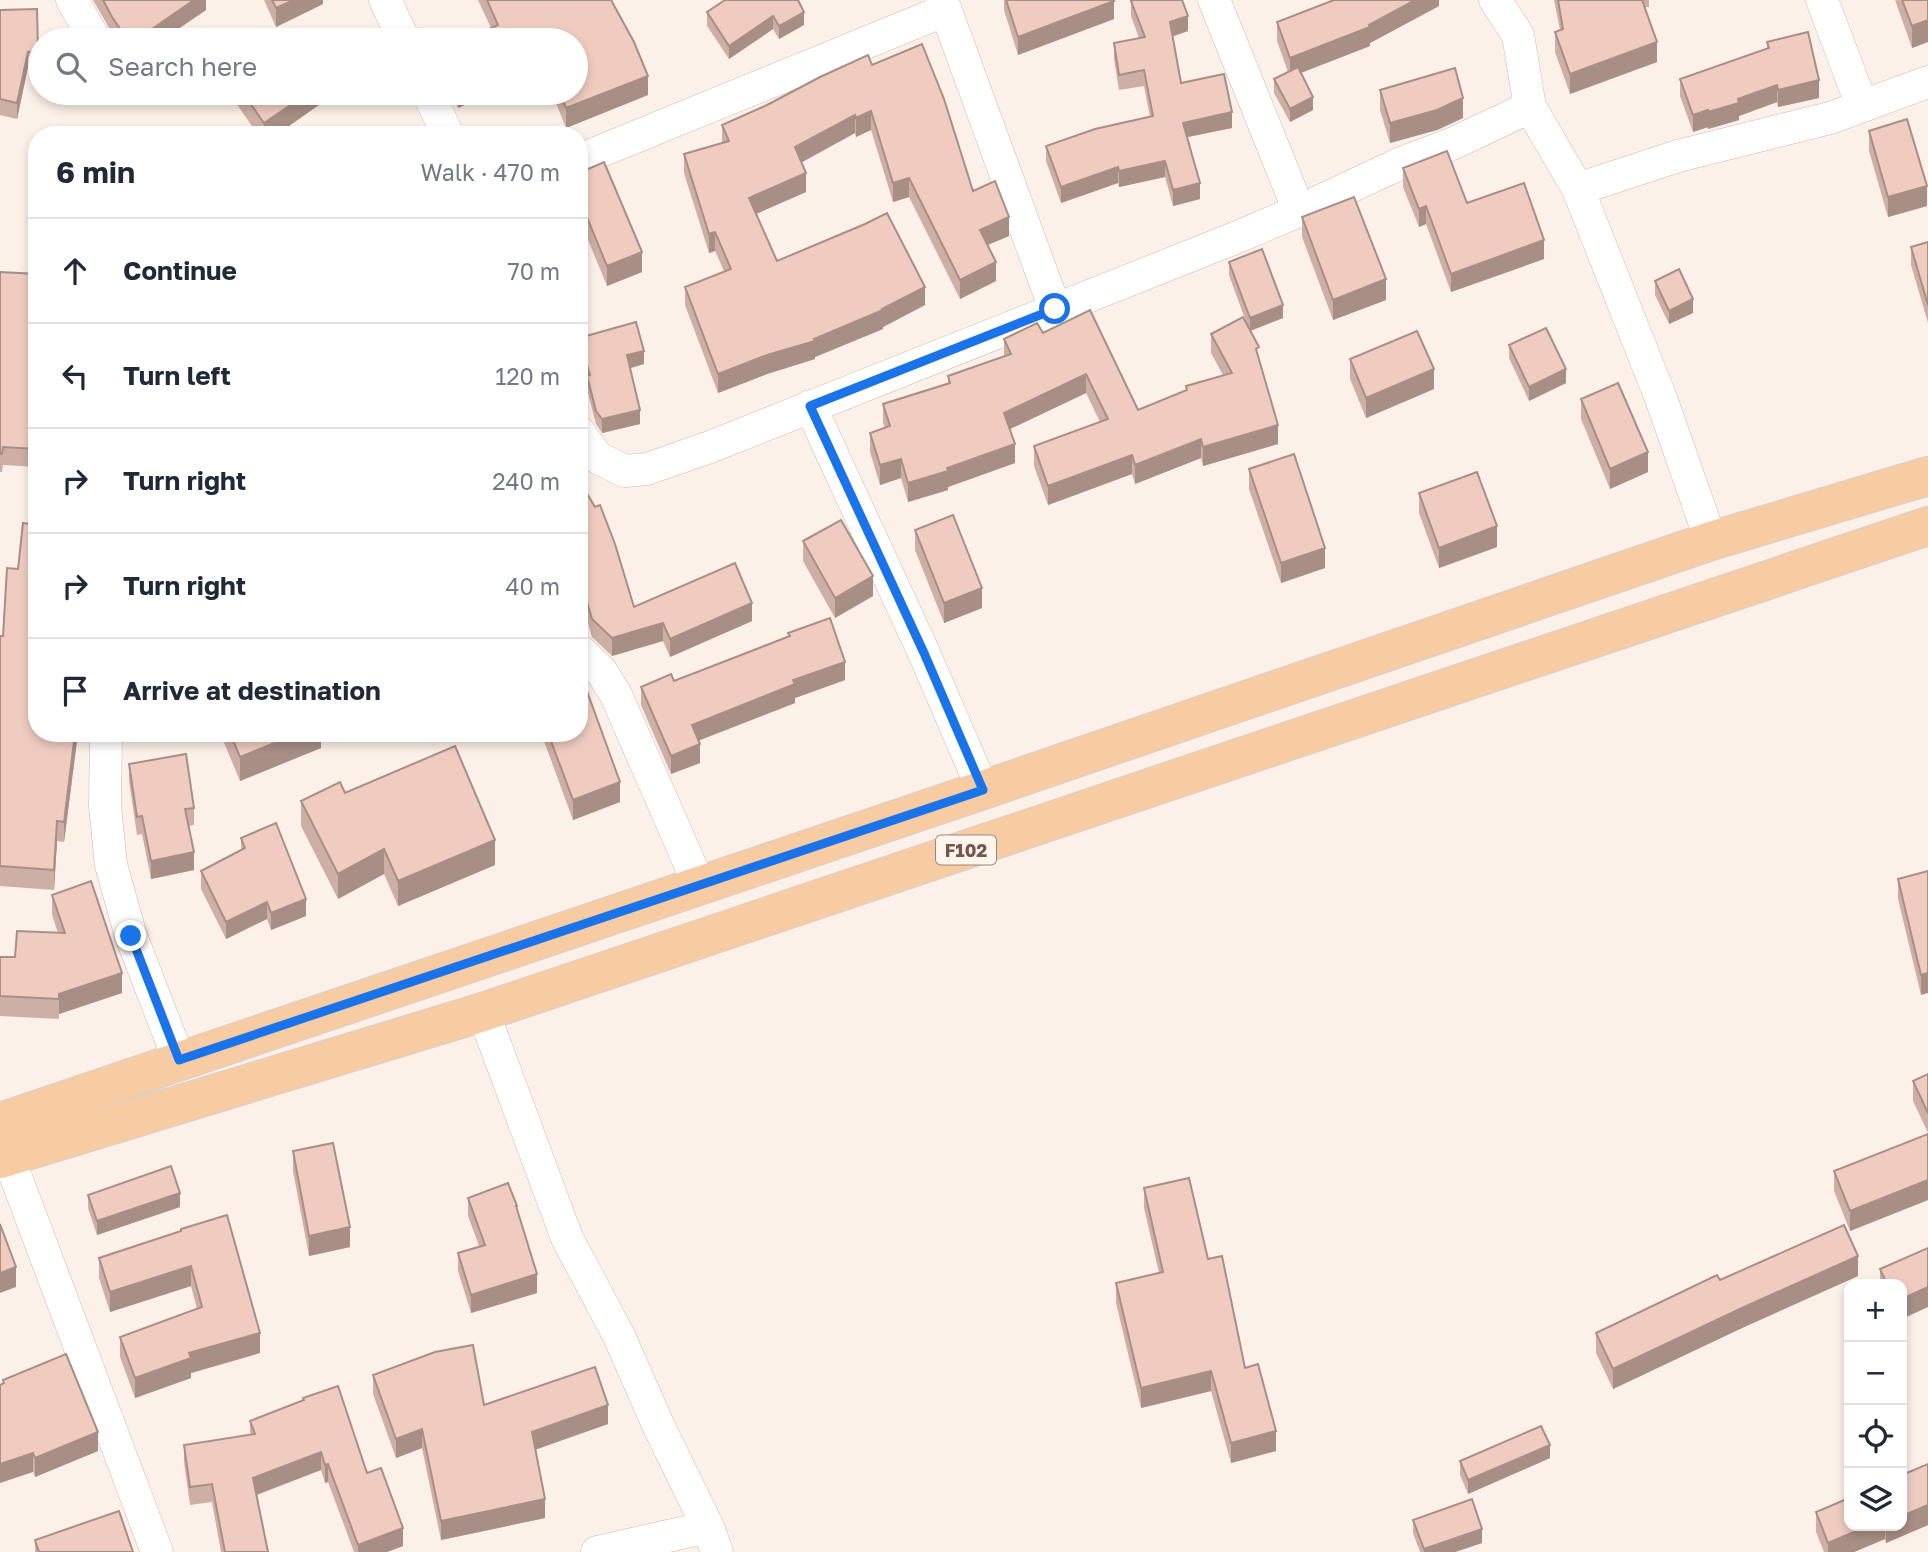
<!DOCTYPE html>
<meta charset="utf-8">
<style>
body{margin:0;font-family:"Golos Text",sans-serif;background:#f6f6f7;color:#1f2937}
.controls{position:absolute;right:21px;bottom:21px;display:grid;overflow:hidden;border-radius:14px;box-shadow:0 4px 10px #0003}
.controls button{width:63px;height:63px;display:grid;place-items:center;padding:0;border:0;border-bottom:2px solid #e0e1e3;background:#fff;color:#1f2937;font:35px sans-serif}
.stop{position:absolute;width:21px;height:21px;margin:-16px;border:5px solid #1a73e8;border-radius:50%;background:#fff}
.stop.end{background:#1a73e8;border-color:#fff;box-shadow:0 2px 7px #0008}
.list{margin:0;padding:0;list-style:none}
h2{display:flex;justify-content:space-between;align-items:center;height:91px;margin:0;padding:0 28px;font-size:30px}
h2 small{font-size:23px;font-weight:400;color:#747a83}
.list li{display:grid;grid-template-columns:46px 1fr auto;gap:21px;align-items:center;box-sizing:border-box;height:105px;padding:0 28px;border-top:2px solid #e0e1e3}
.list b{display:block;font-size:26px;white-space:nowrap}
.list em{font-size:23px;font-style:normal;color:#747a83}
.icon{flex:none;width:38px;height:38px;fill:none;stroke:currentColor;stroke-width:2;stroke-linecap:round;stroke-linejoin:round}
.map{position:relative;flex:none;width:1928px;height:1552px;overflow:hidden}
.search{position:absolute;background:#fff;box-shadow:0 4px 10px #0003;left:28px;top:28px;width:560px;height:77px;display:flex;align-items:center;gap:18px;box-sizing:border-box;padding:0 24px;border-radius:38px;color:#747a83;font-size:26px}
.panel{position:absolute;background:#fff;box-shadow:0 4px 10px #0003;left:28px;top:126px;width:560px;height:616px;border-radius:28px}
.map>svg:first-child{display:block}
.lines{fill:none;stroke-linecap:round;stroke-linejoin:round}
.minor-casing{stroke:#cfbab1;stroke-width:33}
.major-casing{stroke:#d8cfcd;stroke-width:40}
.minor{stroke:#fff;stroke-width:32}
.major{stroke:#f7cca3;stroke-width:38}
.wall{fill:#ceafa5}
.shaded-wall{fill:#a88f86}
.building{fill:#f0ccc0;stroke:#a88f86;stroke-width:2}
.route{stroke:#1a73e8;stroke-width:9}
.labels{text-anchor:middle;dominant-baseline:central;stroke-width:7;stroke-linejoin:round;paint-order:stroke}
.shield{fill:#fef6ee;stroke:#9e857d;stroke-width:2}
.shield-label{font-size:18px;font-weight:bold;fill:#75554d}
</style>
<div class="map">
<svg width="1928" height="1552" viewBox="0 0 1928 1552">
<rect width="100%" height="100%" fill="#fcf1e8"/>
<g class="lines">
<!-- minor casing -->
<g class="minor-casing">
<path id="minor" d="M72 0 95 40
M385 0 404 40
M942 0 1055 309
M1214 0 1299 211
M1495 0 1518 35 1530 107 1578 189 1662 401 1711 541
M1822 0 1862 106
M428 93 448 135
M579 160 946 10
M1578 189 1678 156 1830 118 1928 82
M810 406 924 653 983 790
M579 432 598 458 625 471 647 469 710 447 1225 242 1299 211 1401 163 1454 143 1530 107
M579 650 601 671 616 695 699 885
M106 733 105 806 111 865 131 936 179 1060
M483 1012 567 1238 619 1336 659 1427 708 1527 717 1552
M8 1156 157 1552
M597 1552 708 1527"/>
</g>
<!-- major casing -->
<g class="major-casing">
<path id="major" d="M0 1122 983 790 1711 541 1928 476
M0 1159 483 1012 1928 526"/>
</g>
<!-- minor -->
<use href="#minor" class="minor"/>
<!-- major -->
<use href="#major" class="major"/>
</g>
<!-- wall -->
<path class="wall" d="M93 0H206V10L162 40H116Z
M264 0H323V4L276 27Z
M478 0H611L648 95 566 128 552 93H576V40L491 28Z
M725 0 804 25 779 39 773 29 729 59 707 26V12Z
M1004 0H1113L1114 19 1018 55 1004 10Z
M1439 0V6L1370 43V46L1301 73 1313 110 1290 122 1274 93V79L1288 72 1277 41V22Z
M1554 0H1649V7H1645L1657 62 1570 94 1555 52V32L1560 30Z
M1895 0H1928V42L1912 48Z
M1131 1 1188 31 1172 37 1181 83 1232 128 1187 137 1200 199 1173 206 1165 177 1119 187 1118 183 1061 203 1046 161V146L1150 117 1144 86 1119 90 1114 59V43L1139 38 1131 16Z
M37 9 38 67H28L17 119 0 115V10Z
M1767 42 1819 98 1778 107 1777 102 1739 116V120L1708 129V127L1693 132 1680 96V79L1767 48Z
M872 65 1009 236 988 245 996 281 960 299 909 197 893 202 871 130 856 137 855 133 802 162 806 192 756 214 777 261 925 305 883 327V329L815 357V359L767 374 718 393 685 305V287L724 271 715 251 709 253 684 173V154L722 143V125Z
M1380 90 1463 118 1437 130 1390 143 1380 110Z
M236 93H326V100L276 135H258L236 103Z
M451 93H491L458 108Z
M1869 131 1927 206 1888 217 1869 151Z
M1403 168 1544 259 1451 292 1426 224 1419 227 1403 187Z
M579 173 642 272 607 286 579 218Z
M1302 217 1386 300 1333 320 1302 237Z
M1928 242V323L1911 265V247Z
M1229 262 1283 318 1250 331 1259 359 1278 444 1203 466 1201 458 1135 484 1132 474 1048 505 1034 466V446L1100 422 1086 393 1010 429 1015 463 948 487V490L908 502 901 478 880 485 870 452V433L885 428 883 423V404L948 384V376L1004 356V339L1043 333 1138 410 1186 390V386L1223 375 1211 353V334L1248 327 1229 275Z
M0 272 37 274V467L3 465 2 472H0Z
M1655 281 1693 313 1669 324 1655 295Z
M579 338 644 364 630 368 640 424 602 433 596 424 587 389V381L579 352Z
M1509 345 1566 383 1529 401 1509 358Z
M1350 359 1434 389 1366 418 1350 379Z
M1581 399 1648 472 1610 489 1581 419Z
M1249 469 1325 568 1281 583 1249 489Z
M579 480 634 607 752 621 670 657 663 641 612 656 592 637 579 593Z
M1419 493 1497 547 1439 568 1419 513Z
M915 530 982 608 944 623 915 550Z
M803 541 873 596 835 618 803 561Z
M788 633 845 680 795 698V703L698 741 700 763 671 774 641 705V687L674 681 788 636Z
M0 636 37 733H78L64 842 57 841 54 890 0 886Z
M220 733H325L321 735V748L240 781Z
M541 733H579L620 802 573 820Z
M129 764 194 808V825L189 826 194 870 151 879 142 834 137 835 129 781Z
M301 801 495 865 398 906 384 874 338 899 301 826Z
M241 838 306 916 271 930 267 919 226 939 201 889V871L241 851Z
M1928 871 1921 995 1898 899V879Z
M52 895 122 993 59 1014V1019L0 1016V957H15L58 933 52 915Z
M1928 1074V1133L1913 1101V1081Z
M1928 1134V1200L1850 1231 1834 1191V1171Z
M293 1151 350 1247 309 1256 293 1171Z
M1144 1188 1208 1259 1245 1368 1276 1451 1231 1463 1211 1391 1141 1408 1116 1303V1283L1159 1273 1144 1208Z
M88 1195 180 1207 97 1235 88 1208Z
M468 1198 517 1211 537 1293 471 1313 458 1271V1253L479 1246 468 1216Z
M181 1229 260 1353 191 1373V1378L135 1398 120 1357V1337L197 1309 191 1286 110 1312 99 1278V1258L181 1232Z
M1880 1269 1887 1284H1880Z
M1858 1276 1742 1328 1613 1389 1596 1353V1333L1720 1280Z
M373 1375 484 1405 608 1424 535 1449 545 1518 441 1540 422 1448 396 1458 373 1394Z
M3 1380 98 1451 35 1477 3 1384Z
M250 1421 367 1473 403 1546 387 1552H354L328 1482 325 1483 321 1470 257 1495 268 1552H221L212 1502 190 1505 184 1462V1445L250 1435Z
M1550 1458 1468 1494 1460 1475V1461Z
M1928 1464V1525L1886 1543 1885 1539 1854 1552H1824L1816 1532V1512L1849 1526H1902Z
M1413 1520 1482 1543 1455 1552H1420L1413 1533Z
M35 1540 133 1552H35Z"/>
<!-- shaded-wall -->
<path class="shaded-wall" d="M194 0H206V10L162 40H136Z
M294 0H323V4L276 27V8Z
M1415 0H1439V6L1370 43V46L1290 77V58L1369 25Z
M1114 1V19L1018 55V37Z
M804 12V25L779 39V26Z
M773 16V29L729 59V46Z
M1188 16V31L1170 37V22Z
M1928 20V42L1912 48V26Z
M1657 42V62L1570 94V74Z
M28 52V67L17 119V103Z
M648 76V95L566 128V108Z
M1819 80V98L1778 107V90Z
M1777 85V102L1739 116V120L1708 129V112L1738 99Z
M308 93H326V100L276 135H264V123Z
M458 93H491L458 108Z
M1313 97V110L1290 122V109Z
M1463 98V118L1437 130 1390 143V123Z
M1708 110V127L1693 132V115Z
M871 111V130L856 137V118Z
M1232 112V128L1183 138V123Z
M855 115V133L795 166V147Z
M1165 161V177L1119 187V171Z
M1118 167V183L1061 203V187Z
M806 173V192L749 217V198Z
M909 178V197L893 202V183Z
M1200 183V199L1173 206V190Z
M1927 186V206L1888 217V197Z
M1426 206V224L1419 227V209Z
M1009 217V236L980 248V230Z
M715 232V251L709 253V234Z
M1544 240V259L1451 292V274Z
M642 252V272L607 286V266Z
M996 262V281L960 299V280Z
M1386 279V300L1333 320V300Z
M925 287V305L883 327V329L815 357V359L767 374 718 393V374L814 339 882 309Z
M1693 299V313L1669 324V311Z
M1283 305V318L1250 331V318Z
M644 351V364L627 369V355Z
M1434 369V389L1366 418V398Z
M1566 369V383L1529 401V387Z
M1086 374V393L1004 432V413Z
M640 410V424L602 433V419Z
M1278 425V444L1203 466V447Z
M1201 439V458L1135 484V465Z
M1015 444V463L948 487V490L908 502V483Z
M1648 452V472L1610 489V469Z
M1132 455V474L1048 505V486Z
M901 459V478L880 485V465Z
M1497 526V547L1439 568V548Z
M1325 548V568L1281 583V563Z
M873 576V596L835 618V598Z
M982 588V608L944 623V603Z
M752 603V621L670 657V639Z
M663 623V641L612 656V638Z
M845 662V680L795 698V703L692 743V725L793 680Z
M75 733H78L64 842V822Z
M299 733H325L321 735V748L240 781V757Z
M700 744V763L671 774V756Z
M620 782V802L573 820V800Z
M57 821V841L54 890V870Z
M495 840V865L398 906V881Z
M384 849V874L338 899V874Z
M194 852V870L151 879V861Z
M306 899V916L271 930V913Z
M267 902V919L226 939V922Z
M122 973V993L59 1014V1019V994Z
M1928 973V993L1921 995V975Z
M1928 1180V1200L1850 1231V1211Z
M180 1193V1207L97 1235V1221Z
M350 1227V1247L309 1256V1236Z
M1858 1256V1276L1742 1328 1613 1389V1369L1742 1308Z
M191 1266V1286L110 1312V1292Z
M16 1267V1287L0 1293V1273Z
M537 1274V1293L471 1313V1295Z
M1928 1287V1307L1902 1319V1299Z
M260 1333V1353L191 1373V1378L135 1398V1378L189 1353Z
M1211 1371V1391L1141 1408V1388Z
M608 1405V1424L532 1451V1432Z
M422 1429V1448L396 1458V1439Z
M1276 1431V1451L1231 1463V1443Z
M98 1432V1451L35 1477V1458Z
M1550 1445V1458L1468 1494V1480Z
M321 1452V1470L253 1496V1478Z
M33 1453V1472L0 1483V1464Z
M328 1464V1482L325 1483V1465Z
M545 1499V1518L441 1540V1521Z
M1928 1505V1525L1886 1543V1526H1902V1516Z
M1868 1526H1885V1539L1854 1552H1828V1543Z
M403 1528V1546L387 1552H358V1545Z
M1482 1529V1543L1455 1552H1424V1549Z"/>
<!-- building -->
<path class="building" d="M103 0H194L136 40H128L112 17Z
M272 0H294L276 8Z
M487 0H611L634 42 648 76 566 108 560 93H576V40H465L498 25Z
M725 0H798L804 12 779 26 773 16 729 46 707 12Z
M1006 0H1113L1114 1 1018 37Z
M1133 0H1182L1188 16 1170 22 1181 83 1224 74 1232 112 1183 123 1200 183 1173 190 1165 161 1119 171 1118 167 1061 187 1046 146 1095 129 1153 116 1144 70 1119 75 1114 43 1145 37 1131 1Z
M1334 0H1415L1369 25 1370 27 1290 58 1277 22Z
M1558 0H1642L1657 42 1570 74 1555 32 1563 29Z
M1902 0H1928V20L1912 26Z
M37 9 38 51 28 52 17 103 0 99V10Z
M1808 32 1819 80 1778 90 1777 85 1738 99 1739 103 1708 112V110L1693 115 1680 79 1769 48 1767 42Z
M922 44 944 99 973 191 995 181 1009 217 980 230 996 262 960 280 909 178 893 183 871 111 856 118 855 115 795 147 806 173 749 198 777 261 865 224 887 213 925 287 882 309 883 310 814 339 815 341 767 355 718 374 685 287 731 269 715 232 709 234 684 154 729 141 722 125 767 105 820 77 868 55 872 65Z
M1298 67 1313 97 1290 109 1274 79Z
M1455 68 1463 98 1437 110 1390 123 1380 90Z
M243 93H308L264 123Z
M1907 119 1927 186 1888 197 1869 131Z
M1447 151 1467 203 1524 183 1544 240 1451 274 1426 206 1419 209 1403 168Z
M604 162 642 252 607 266 579 198V173Z
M1354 197 1386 279 1333 300 1302 217Z
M1928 242V305L1911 247Z
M1262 249 1283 305 1250 318 1229 262Z
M1679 269 1693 299 1669 311 1655 281Z
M0 272 37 274V449L3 447 2 454H0Z
M1090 310 1138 410 1187 390 1186 386 1232 373 1211 334 1243 317 1259 347 1256 349 1278 425 1203 447 1201 439 1135 465 1132 455 1048 486 1034 446 1108 419 1086 374 1004 413 1015 444 947 468 948 471 908 483 901 459 880 465 870 433 890 426 883 404 950 383 948 376 1011 354 1004 339 1037 323 1043 333Z
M636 322 644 351 627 355 640 410 602 419 596 411 587 376 590 375 579 338Z
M1546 328 1566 369 1529 387 1509 345Z
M1417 331 1434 369 1366 398 1350 359Z
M1618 383 1648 452 1610 469 1581 399Z
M1294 454 1325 548 1281 563 1249 469Z
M1477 472 1497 526 1439 548 1419 493Z
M579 480 595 507 600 505 615 544 634 607 735 563 752 603 670 639 663 623 612 638 592 619 579 575Z
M953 515 982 588 944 603 915 530Z
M841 520 873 576 835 598 803 541Z
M23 523 37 525V733H75L64 822 57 821 54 870 0 866V636H3L7 568 18 569Z
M830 618 845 662 793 680 795 684 692 725 700 744 671 756 641 687 671 674 674 681 790 636 788 633Z
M580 672 620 782 573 800 548 733H579Z
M230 733H299L240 757Z
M455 746 495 840 398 881 384 849 338 874 301 801 340 782 345 793Z
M186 754 194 808 185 809 194 852 151 861 142 816 137 817 129 764Z
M276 823 306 899 271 913 267 902 226 922 201 871 245 848 241 838Z
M1928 871V973L1921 975 1898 879Z
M91 881 122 973 59 994V999L0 996V957H15L17 931 65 933 52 895Z
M1928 1074V1113L1913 1081Z
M1928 1134V1180L1850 1211 1834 1171Z
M333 1143 350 1227 309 1236 293 1151Z
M171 1166 180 1193 97 1221 88 1195Z
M1189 1178 1208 1259 1222 1256 1245 1368 1258 1364 1276 1431 1231 1443 1211 1371 1141 1388 1116 1283 1163 1272 1144 1188Z
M508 1183 517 1206H516L537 1274 471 1295 458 1253 485 1245 468 1198Z
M227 1215 260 1333 189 1353 191 1358 135 1378 120 1337 202 1307 191 1266 110 1292 99 1258 181 1231V1229Z
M0 1224 16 1267 0 1273Z
M1844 1225 1858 1256 1742 1308 1613 1369 1596 1333 1717 1275 1720 1280Z
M1928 1248V1287L1902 1299V1284H1887L1880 1269Z
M473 1345 484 1405 595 1367 608 1405 532 1432 545 1499 441 1521 422 1429 396 1439 373 1375 435 1352Z
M66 1354 98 1432 35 1458 33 1453 0 1464V1385L4 1383 3 1380Z
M338 1386 367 1473 381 1468 403 1528 358 1545 328 1464 325 1465 321 1452 253 1478 268 1552H225L212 1484 190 1487 184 1445 255 1434 250 1421 304 1400 303 1398Z
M1541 1426 1550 1445 1468 1480 1460 1461Z
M1928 1464V1505L1902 1516V1475Z
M1849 1498V1526H1868L1828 1543 1816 1512Z
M1472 1499 1482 1529 1424 1549 1413 1520Z
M119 1511 133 1552H39L35 1540Z"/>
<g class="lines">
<!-- route -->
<path class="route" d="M131 936 179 1060 983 790 924 653 810 406 1055 309"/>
</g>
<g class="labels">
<!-- shield labels -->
<rect class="shield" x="936" y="835.5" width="60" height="29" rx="5"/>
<g class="shield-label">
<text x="966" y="850">F102</text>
</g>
</g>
</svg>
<div class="controls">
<button>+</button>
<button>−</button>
<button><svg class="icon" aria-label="locate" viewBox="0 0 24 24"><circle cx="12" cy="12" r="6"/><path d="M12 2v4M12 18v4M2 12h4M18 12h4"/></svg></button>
<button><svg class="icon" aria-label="layers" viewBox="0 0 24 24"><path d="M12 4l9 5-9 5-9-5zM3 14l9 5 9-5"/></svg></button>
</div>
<div class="stop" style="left:1055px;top:309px"></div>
<div class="stop end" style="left:131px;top:936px"></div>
<div class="search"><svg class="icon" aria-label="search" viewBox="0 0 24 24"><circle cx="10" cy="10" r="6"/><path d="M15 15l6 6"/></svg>Search here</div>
<section class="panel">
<h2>6 min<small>Walk · 470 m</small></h2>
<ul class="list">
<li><svg class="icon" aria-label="ahead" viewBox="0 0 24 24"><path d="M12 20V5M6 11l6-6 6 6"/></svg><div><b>Continue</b></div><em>70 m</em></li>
<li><svg class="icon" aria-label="left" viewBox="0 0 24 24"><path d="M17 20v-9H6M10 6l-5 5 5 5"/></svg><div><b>Turn left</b></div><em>120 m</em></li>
<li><svg class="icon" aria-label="right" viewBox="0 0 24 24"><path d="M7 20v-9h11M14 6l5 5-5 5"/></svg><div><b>Turn right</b></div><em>240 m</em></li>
<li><svg class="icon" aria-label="right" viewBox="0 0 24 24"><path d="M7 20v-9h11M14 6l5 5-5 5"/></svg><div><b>Turn right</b></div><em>40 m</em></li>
<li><svg class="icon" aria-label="arrive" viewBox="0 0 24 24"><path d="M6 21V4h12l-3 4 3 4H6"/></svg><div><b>Arrive at destination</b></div></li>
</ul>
</section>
</div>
